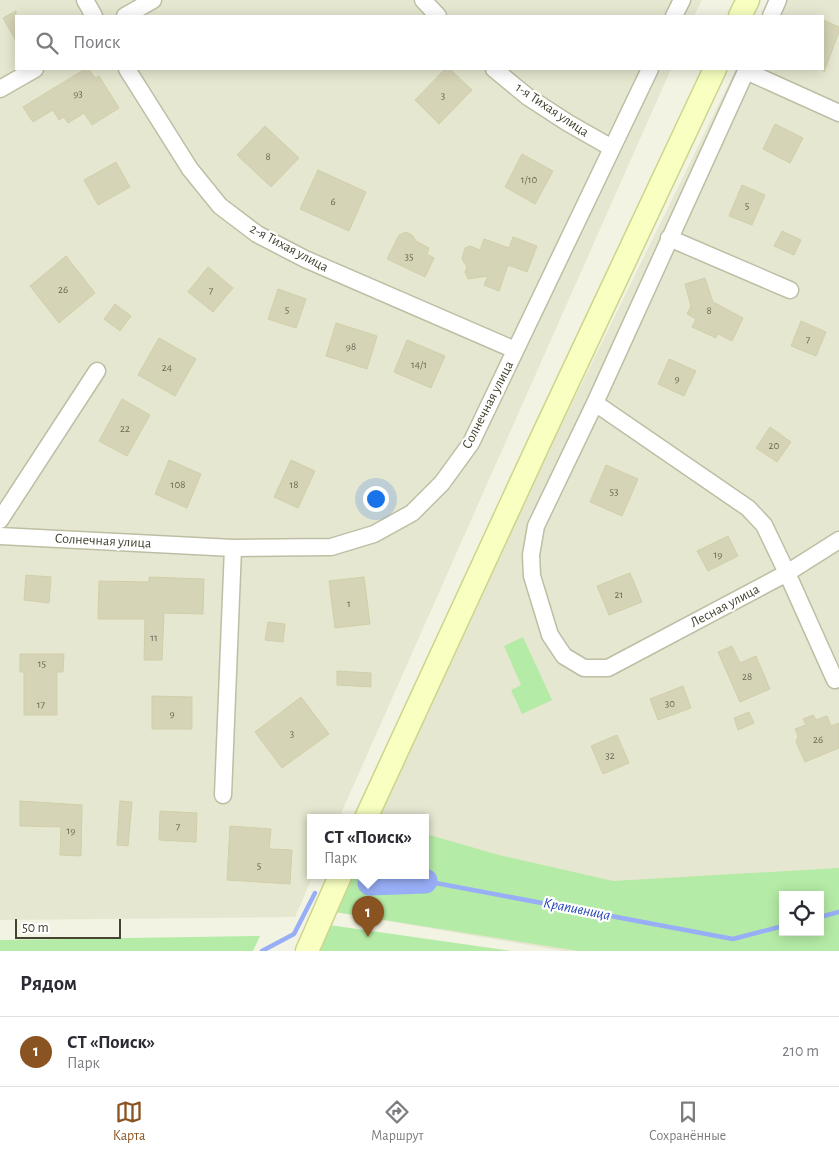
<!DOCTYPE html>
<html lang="ru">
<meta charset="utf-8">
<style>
body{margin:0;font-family:"Alegreya Sans",sans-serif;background:#f2f2f3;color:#2b2b33}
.controls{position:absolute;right:15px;bottom:15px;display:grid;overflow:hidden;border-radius:0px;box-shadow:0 2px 12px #0003}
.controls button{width:45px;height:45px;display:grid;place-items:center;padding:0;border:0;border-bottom:1px solid #e1e1e2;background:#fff;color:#2b2b33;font:25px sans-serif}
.scale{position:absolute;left:15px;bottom:12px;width:106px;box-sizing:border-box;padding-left:5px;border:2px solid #454432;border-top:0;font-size:14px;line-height:18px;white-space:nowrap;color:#454432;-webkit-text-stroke:4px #fff;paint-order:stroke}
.you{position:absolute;left:375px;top:498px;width:18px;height:18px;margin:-12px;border:4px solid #fff;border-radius:50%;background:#1a73e8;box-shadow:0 0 0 8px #1a73e833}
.badge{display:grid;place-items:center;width:32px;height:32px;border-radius:50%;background:#8a5422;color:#fff;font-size:16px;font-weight:700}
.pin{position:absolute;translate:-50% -41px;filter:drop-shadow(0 1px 2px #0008)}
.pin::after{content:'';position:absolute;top:26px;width:18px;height:15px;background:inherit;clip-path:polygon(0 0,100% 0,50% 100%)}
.popup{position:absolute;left:307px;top:814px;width:122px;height:65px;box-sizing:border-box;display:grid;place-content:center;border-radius:0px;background:#fff;filter:drop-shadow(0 1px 4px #0005);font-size:16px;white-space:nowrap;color:#7c7c81}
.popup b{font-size:19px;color:#2b2b33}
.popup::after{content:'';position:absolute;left:50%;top:100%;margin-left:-10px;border:10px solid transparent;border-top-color:#fff}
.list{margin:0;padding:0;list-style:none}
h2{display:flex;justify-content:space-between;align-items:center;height:65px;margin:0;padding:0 20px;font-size:21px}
h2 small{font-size:16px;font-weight:400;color:#7c7c81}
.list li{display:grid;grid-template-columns:32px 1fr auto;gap:15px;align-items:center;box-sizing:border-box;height:70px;padding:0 20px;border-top:1px solid #e1e1e2}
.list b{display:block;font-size:19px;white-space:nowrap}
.list p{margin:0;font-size:16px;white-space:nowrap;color:#7c7c81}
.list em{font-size:16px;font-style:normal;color:#7c7c81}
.icon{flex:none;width:28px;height:28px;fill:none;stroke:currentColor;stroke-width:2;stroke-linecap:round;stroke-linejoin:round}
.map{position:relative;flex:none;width:839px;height:951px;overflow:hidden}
.search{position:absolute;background:#fff;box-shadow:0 2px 12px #0003;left:15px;right:15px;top:15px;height:55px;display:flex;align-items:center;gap:12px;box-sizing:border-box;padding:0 18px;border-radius:0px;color:#7c7c81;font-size:19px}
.sheet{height:135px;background:#fff}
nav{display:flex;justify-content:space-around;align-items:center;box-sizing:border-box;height:70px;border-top:1px solid #e1e1e2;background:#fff;font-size:14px;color:#7c7c81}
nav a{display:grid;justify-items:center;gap:2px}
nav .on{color:#8a5422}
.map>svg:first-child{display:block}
.residential{fill:#e6e7d0;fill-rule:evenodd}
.green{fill:#b4eba6;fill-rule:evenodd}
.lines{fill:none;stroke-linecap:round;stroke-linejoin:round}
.stream{stroke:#98aef6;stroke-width:4.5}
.river{stroke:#98aef6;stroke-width:25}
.building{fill:#d5d4b7;stroke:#d1cfa9}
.street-casing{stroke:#bebea4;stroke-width:19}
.secondary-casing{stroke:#ced48b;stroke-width:25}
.street{stroke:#fff;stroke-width:16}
.secondary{stroke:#f8ffc0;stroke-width:22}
.labels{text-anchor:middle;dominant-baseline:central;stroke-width:4.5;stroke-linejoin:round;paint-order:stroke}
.number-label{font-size:11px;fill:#696853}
.street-label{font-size:14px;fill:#454432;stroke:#fff}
.water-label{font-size:15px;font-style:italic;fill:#2345b9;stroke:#fff}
</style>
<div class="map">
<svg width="839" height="951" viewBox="0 0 839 951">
<rect width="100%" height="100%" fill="#f2f3e2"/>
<!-- residential -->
<path class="residential" d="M0 0H702L694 16H16V69H671L339 818H310V876H313L295 917 0 920Z
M770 0H839V951H563L335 912 351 876H426V818H377L458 636 736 69H823V16H762ZM783 895H820V932H783Z"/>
<!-- green -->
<path class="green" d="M523 637 552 700 522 714 511 690 521 685 504 646Z
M426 834 499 855 613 881 839 868V951H579L335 912 351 876H426ZM783 895H820V932H783Z
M322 924 511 951H314Z
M260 936 253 951H0V940Z"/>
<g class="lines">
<!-- stream -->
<path class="stream" d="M425 881 733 939 783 926
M820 917 839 912
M262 951 294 934 315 893"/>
<!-- river -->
<path class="river" d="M370 883 425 881"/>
</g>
<!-- building -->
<path class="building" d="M16 11V41L3 18Z
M823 20 839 27V32L824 72Z
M85 69H89L95 78 99 76 119 108 92 125 84 113 68 123 64 117 59 120 53 110 33 122 23 107Z
M445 69H450L472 90 439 124 415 100Z
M775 124 803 138 790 163 763 149Z
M265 126 299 158 271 187 237 155Z
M522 154 553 171 535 204 505 187Z
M116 162 130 187 98 205 84 180Z
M318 170 366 192 349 231 300 209Z
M742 185 765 195 752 225 729 216Z
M782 231 801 240 794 255 774 246Z
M406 232 412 235 416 241 429 248 427 254 434 258 425 277 387 259 399 235Z
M513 237 537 246 527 272 508 265 499 291 484 285 488 276 468 279 465 272 467 267 462 259 465 248 470 246 480 250 484 239 509 248Z
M66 256 95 293 59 323 30 286Z
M208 267 233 288 213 312 188 292Z
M705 278 713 302 743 318 732 341 718 334 716 338 692 327 696 319 687 314 691 306 685 284Z
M278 289 306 299 296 328 268 319Z
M115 304 131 316 120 331 104 319Z
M801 321 826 332 816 356 791 346Z
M336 323 377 336 367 369 326 356Z
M159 338 196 359 175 396 138 375Z
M407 340 445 356 431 388 394 372Z
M669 359 696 371 684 396 658 384Z
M122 399 150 415 127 456 99 441Z
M770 427 791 442 777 462 756 448Z
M169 460 201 474 187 508 155 494Z
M291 460 315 471 298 508 274 497Z
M606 465 638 479 622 516 590 502Z
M728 536 738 556 708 571 697 551Z
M630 573 642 602 609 615 597 586Z
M26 575 51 577 49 603 24 600Z
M149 577 204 579 203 614 164 613 162 660H144L145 619H98L99 581 149 582Z
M364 577 370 624 335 628 329 581Z
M268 622 285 624 283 642 265 640Z
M732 646 740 663 756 656 770 689 740 702 718 652Z
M20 654H64L63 672H57V715H24V672H20Z
M337 671 371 673V687L337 685Z
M683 686 691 708 658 720 650 699Z
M152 696 192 697V729H152Z
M301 697 329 734 282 768 255 732Z
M749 712 754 723 738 730 734 718Z
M813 715 816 720 827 716 831 726 839 723V748L805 762 796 742 798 736 795 729 806 725 803 719Z
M617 735 629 763 603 774 591 746Z
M20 801 82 805 81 856 60 855 61 827 20 826Z
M120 801 132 802 128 846 117 845Z
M160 811 197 813 196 842 159 840Z
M230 826 271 829 269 849 292 850 290 884 227 880Z"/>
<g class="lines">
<!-- street casing -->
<g class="street-casing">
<path id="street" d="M85 0 94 16
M423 0 438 16
M125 16 153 0
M674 16 682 0
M771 16 778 0
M127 69 190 169 220 206 257 234 305 259 515 350
M494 69 528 97 568 123 612 148
M747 69 595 403 536 526 531 555 532 576 550 635 564 656 584 668H608L787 573 839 540
M746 71 839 113
M0 89 35 69
M669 238 790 290
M595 403 748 508 764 525 787 573 835 680
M0 520 97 371
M0 536 233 548 331 547 374 534 412 513 442 483 471 443 650 69
M223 795 233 548"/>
</g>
<!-- secondary casing -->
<g class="secondary-casing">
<path id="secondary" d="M740 16 748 0
M366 818 542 437 715 69
M307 951 340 876"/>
</g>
<!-- street -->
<use href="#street" class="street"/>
<!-- secondary -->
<use href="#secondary" class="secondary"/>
</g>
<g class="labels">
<!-- number labels -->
<g class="number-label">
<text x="78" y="93">93</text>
<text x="443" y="95">3</text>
<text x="268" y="156">8</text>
<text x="529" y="179">1/10</text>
<text x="333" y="201">6</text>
<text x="747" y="205">5</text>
<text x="409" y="256">35</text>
<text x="63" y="289">26</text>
<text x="211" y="290">7</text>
<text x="287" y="309">5</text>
<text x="709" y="310">8</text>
<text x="808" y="339">7</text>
<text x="351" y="346">98</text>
<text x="419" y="364">14/1</text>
<text x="167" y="367">24</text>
<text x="677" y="378">9</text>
<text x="125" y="428">22</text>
<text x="774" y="445">20</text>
<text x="178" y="484">108</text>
<text x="294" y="484">18</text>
<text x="614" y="491">53</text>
<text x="718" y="554">19</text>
<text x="619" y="594">21</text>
<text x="349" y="603">1</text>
<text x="154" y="637">11</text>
<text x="42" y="663">15</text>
<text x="747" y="676">28</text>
<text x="670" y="703">30</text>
<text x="41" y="704">17</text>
<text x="172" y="713">9</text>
<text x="292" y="733">3</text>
<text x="818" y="739">26</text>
<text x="610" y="755">32</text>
<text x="178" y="826">7</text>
<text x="71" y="830">19</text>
<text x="259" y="865">5</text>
</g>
<!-- street labels -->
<g class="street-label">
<text transform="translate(552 110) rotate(34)">1-я Тихая улица</text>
<text transform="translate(289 248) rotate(28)">2-я Тихая улица</text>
<text transform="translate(488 405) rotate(-63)">Солнечная улица</text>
<text transform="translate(103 541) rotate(3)">Солнечная улица</text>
<text transform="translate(725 606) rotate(-28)">Лесная улица</text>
</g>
<!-- water labels -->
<g class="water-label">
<text transform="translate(577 909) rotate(11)">Крапивница</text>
</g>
</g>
</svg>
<div class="controls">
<button><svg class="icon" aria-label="locate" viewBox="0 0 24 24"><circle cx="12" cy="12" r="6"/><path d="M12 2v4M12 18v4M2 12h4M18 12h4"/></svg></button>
</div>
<div class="scale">50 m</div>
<div class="you"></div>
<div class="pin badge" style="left:368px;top:937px">1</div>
<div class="popup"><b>СТ «Поиск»</b>Парк</div>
<div class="search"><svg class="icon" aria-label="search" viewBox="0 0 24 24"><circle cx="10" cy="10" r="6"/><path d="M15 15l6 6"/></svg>Поиск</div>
</div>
<section class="sheet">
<h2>Рядом<small></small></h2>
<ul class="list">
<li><span class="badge">1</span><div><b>СТ «Поиск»</b><p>Парк</p></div><em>210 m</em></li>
</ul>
</section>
<nav>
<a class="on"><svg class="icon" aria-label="map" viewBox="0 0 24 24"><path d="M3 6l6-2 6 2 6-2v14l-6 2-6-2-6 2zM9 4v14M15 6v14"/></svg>Карта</a>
<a><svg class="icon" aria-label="directions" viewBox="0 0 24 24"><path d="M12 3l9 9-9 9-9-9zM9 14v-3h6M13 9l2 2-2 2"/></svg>Маршрут</a>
<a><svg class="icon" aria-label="saved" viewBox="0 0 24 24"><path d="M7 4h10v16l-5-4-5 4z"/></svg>Сохранённые</a>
</nav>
